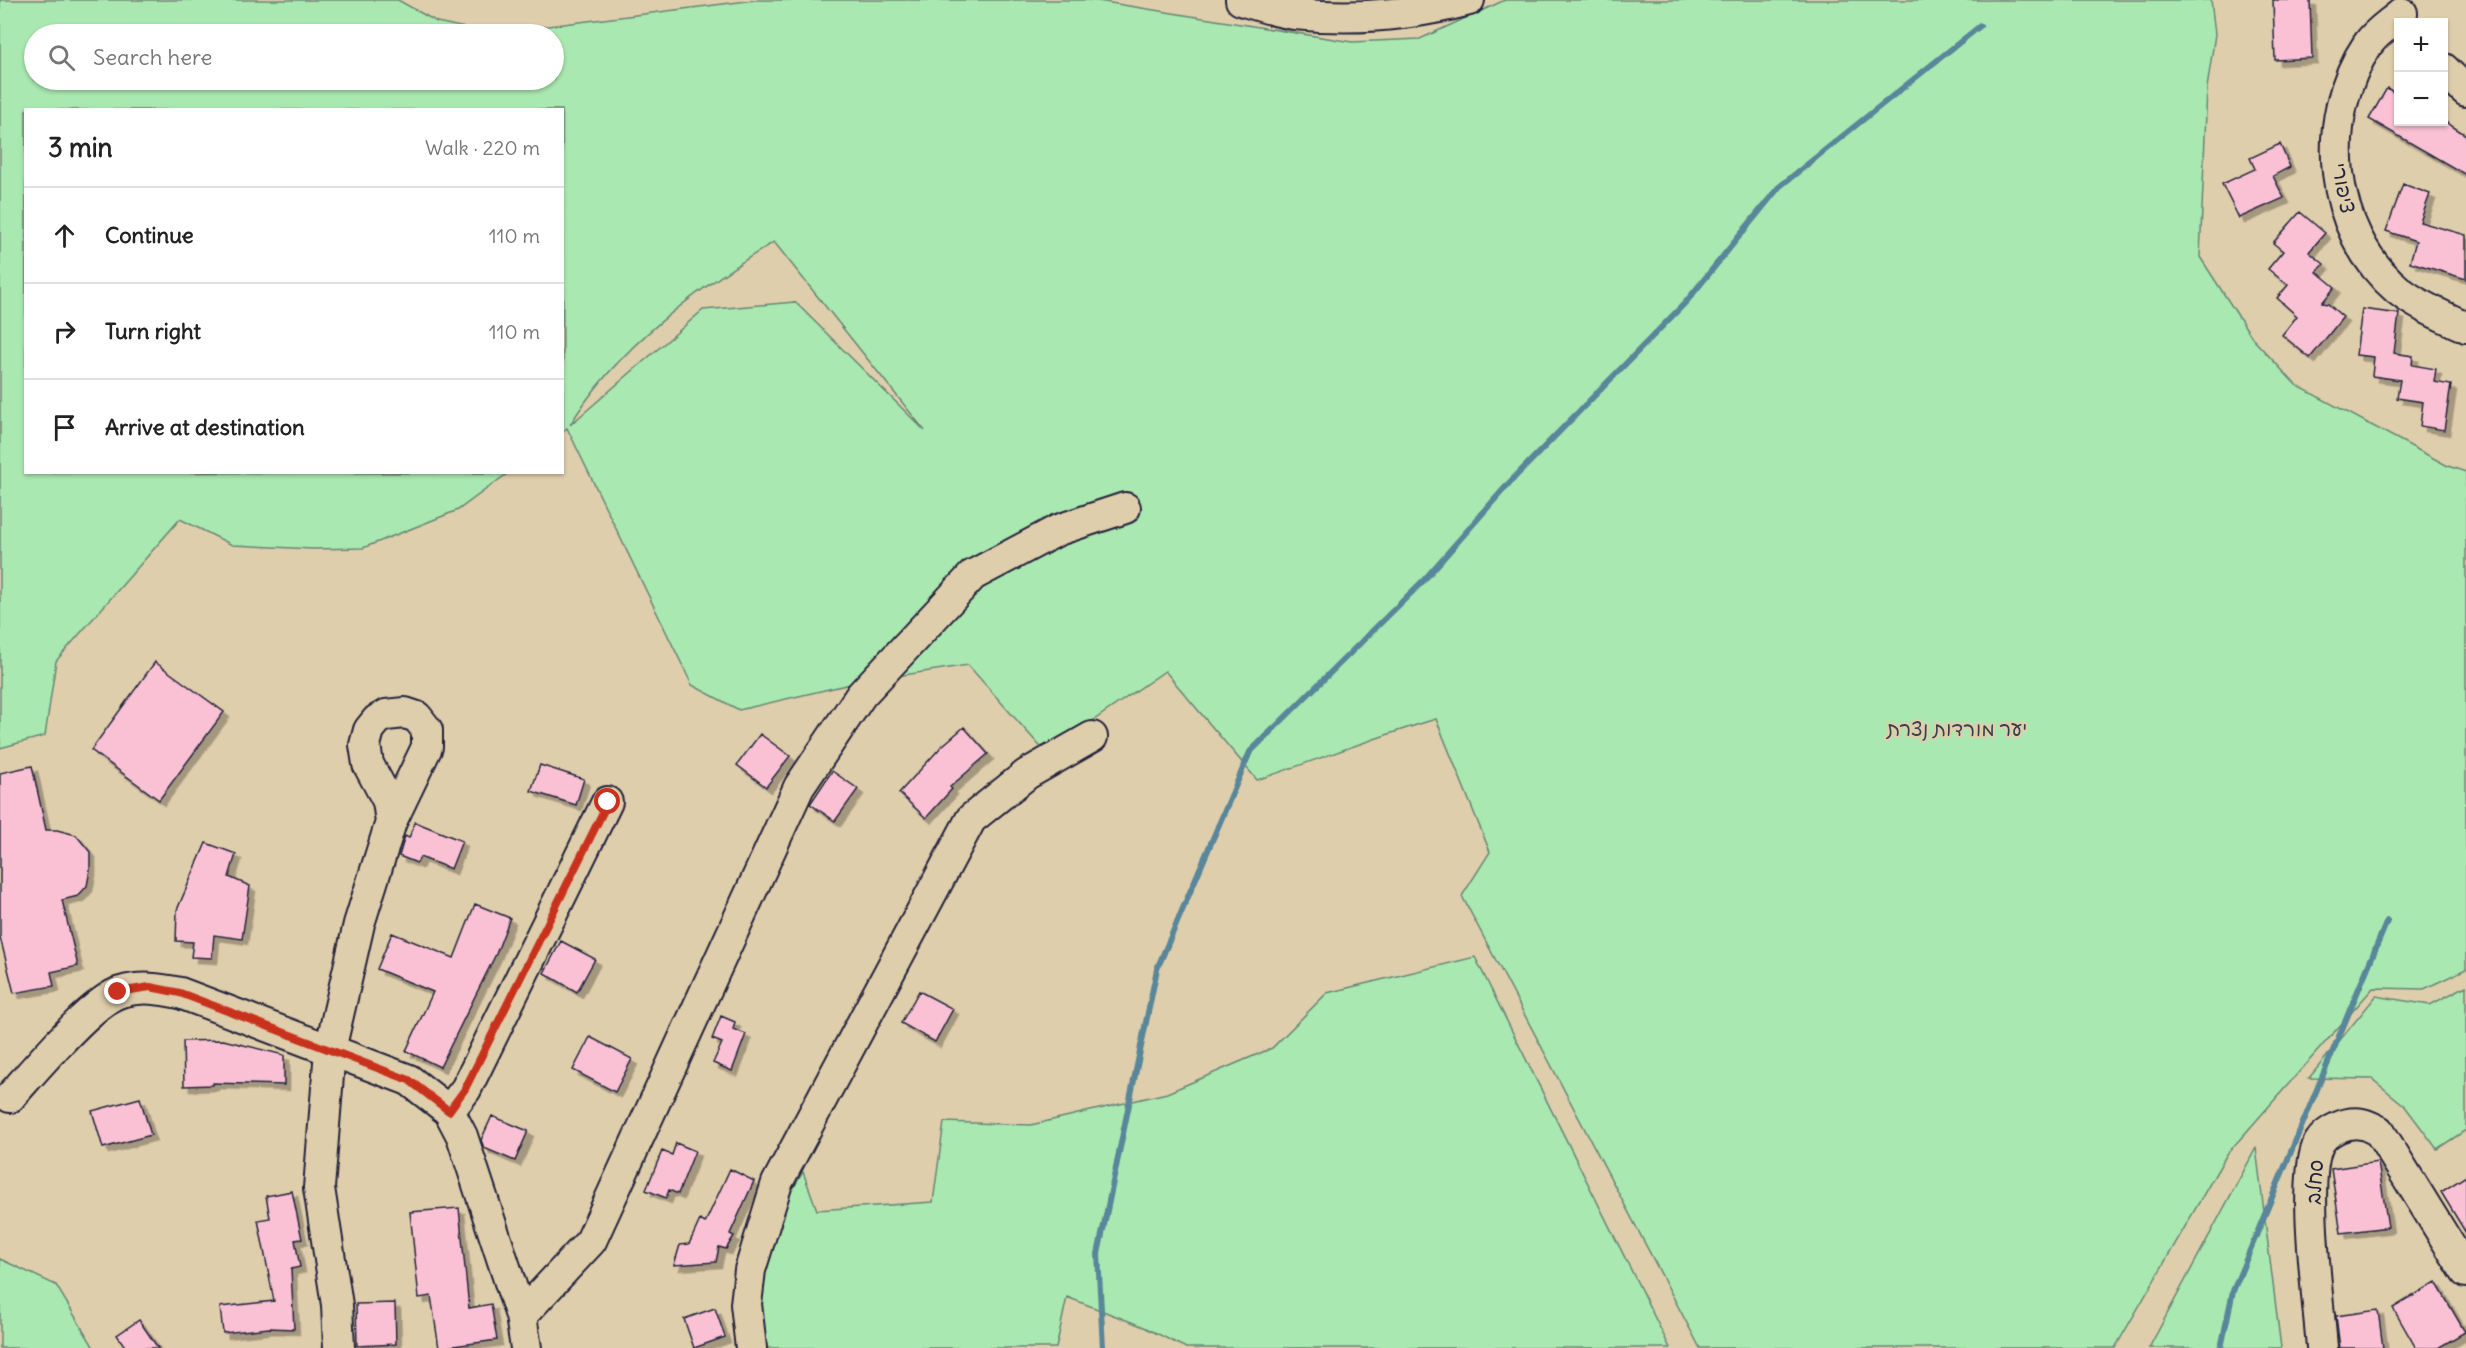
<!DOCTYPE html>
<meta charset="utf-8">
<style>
body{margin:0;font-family:Delius,"Playpen Sans Hebrew",sans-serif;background:#f2f2f2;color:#222}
.controls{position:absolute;right:18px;top:18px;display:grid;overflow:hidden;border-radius:0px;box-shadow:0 2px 4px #0004}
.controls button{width:54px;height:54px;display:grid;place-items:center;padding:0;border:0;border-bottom:2px solid #e0e0e0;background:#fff;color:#222;font:30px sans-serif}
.stop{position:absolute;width:18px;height:18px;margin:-14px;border:4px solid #c8321e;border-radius:50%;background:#fff}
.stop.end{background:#c8321e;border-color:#fff;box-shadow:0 2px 6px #0008}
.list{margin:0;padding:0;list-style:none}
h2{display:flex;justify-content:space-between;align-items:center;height:78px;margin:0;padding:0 24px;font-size:26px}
h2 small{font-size:20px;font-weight:400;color:#767676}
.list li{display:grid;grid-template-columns:39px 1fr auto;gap:18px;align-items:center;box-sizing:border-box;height:96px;padding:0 24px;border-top:2px solid #e0e0e0}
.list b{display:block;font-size:22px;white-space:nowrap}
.list em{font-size:20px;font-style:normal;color:#767676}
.icon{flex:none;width:33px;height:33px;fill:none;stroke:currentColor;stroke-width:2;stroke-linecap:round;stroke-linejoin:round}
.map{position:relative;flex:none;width:2466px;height:1348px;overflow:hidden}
.search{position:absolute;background:#fff;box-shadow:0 2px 4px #0004;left:24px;top:24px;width:540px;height:66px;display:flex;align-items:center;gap:15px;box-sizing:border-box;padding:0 21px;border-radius:33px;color:#767676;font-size:22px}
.panel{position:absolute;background:#fff;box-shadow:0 2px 4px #0004;left:24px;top:108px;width:540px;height:366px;border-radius:0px}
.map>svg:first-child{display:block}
.green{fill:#a9e8b0;stroke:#668576;stroke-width:1.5;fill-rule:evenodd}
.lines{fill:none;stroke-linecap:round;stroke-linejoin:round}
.stream{stroke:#58869a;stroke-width:6}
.building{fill:#fac1d5;stroke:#22223b;stroke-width:1.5;filter:url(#shadow)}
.minor-casing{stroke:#22223b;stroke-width:34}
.minor{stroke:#dfceac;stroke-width:30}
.route{stroke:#c8321e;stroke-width:8}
.labels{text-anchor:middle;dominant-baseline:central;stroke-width:4.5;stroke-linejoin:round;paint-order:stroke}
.street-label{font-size:20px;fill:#22223b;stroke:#dfceac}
.park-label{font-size:20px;fill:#36404d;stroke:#dfceac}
</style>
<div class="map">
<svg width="2466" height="1348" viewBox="0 0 2466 1348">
<defs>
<filter id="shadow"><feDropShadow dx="5.5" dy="5.5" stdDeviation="0" flood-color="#0004"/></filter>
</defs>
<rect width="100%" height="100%" fill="#dfceac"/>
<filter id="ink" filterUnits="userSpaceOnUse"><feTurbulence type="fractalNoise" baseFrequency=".0167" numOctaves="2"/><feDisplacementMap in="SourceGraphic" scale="12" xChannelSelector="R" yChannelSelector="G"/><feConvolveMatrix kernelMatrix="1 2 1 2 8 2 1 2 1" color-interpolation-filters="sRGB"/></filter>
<g filter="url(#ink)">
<!-- green -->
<path class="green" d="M0 0H398L437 22 465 28 508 31 755 0H1092L1352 42 1420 39 1505 0H2211L2215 34 2207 88 2200 257 2253 339 2296 385 2448 466 2466 472V969L2424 989 2373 988 2227 1154 2115 1348H1700L1462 896 1490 852 1436 719C1375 737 1317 760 1257 780L1165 671 1046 753 968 665 859 682 739 710 692 685 567 428 563 432 562 110H26V472L508 473 458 510 363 548 313 549 232 545 180 519 56 661 45 736 0 748ZM34 34H554V80H34ZM774 242 925 431 795 302 703 310 570 425C617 347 697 289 774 242Z
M1475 957 1670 1348H1186L1144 1327 1067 1297 1056 1348H752L737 1282 803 1172 817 1210 933 1202 944 1122 1031 1125 1167 1093 1272 1048 1327 993Z
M2466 986V1130L2437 1149 2404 1105 2372 1079 2309 1078 2376 996 2430 1005Z
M2256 1148 2281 1348H2149Z
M0 1259 56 1285 93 1346 92 1348H0Z"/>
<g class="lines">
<!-- stream -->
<path class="stream" d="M1103 1348 1098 1254 1157 969 1250 752 1424 580 1510 482 1686 302 1779 187 1980 26
M2221 1348 2233 1291 2387 921"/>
</g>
<!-- building -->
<path class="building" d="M2273 0H2310L2312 58 2275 60Z
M2387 88 2398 95V122L2444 121 2466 135V175L2369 119Z
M2280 144 2290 167 2273 176 2284 198 2239 218 2222 184 2255 169 2250 158Z
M2403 184 2430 194 2420 222 2466 235V279L2410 262 2416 241 2386 231Z
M2300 212 2325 233 2309 252 2324 264 2317 272 2335 287 2322 303 2328 304 2343 317 2310 358 2282 335 2297 316 2277 298 2288 285 2268 269 2283 251 2273 243Z
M2362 309 2399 314 2394 353 2413 356 2412 365 2436 369 2434 382 2451 385 2444 430 2420 426 2423 402 2397 398 2400 380 2372 376 2374 357 2356 355Z
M155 662 224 712 159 800 91 750Z
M964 727 988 754 950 787 952 789 926 818 899 793 942 746Z
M760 734 790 756 766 787 737 765Z
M540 765 584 779 576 805 531 791Z
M32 766 46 830H57L76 835 90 852V870L87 886 78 896 62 900 78 966 51 972 54 986 14 993 0 937V773Z
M832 771 858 789 835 821 810 804Z
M415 822 462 841 451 869 420 857 417 863 399 856 405 836 409 838Z
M206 843 236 854 229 877 250 886 242 939 214 935 212 958 191 957 193 942 176 941 177 910Z
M475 904 510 918 496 954 440 1067 406 1051 433 992 377 969 392 933 454 958Z
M561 941 595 959 577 992 544 973Z
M919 991 953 1009 935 1042 901 1023Z
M721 1016 735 1022 733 1029 746 1034 732 1071 713 1063 722 1043 712 1039Z
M590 1037 632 1059 615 1092 573 1070Z
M223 1040 284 1055V1085L213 1083V1085L184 1086 183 1041Z
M140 1098 151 1135 103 1148 92 1111Z
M492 1116 528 1131 515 1161 484 1148 481 1140Z
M676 1143 695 1151 678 1194 669 1190 666 1198 646 1190 662 1151 672 1155Z
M2378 1162 2388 1227 2341 1233 2331 1169Z
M730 1169 754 1181 730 1234 734 1236 726 1249 719 1247 716 1262 674 1265 680 1245 689 1244 700 1220 705 1223Z
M2466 1176V1233L2441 1192Z
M292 1191 302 1239 295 1240 300 1267 291 1269 294 1329 269 1328 223 1333 220 1307 274 1301 258 1220 270 1218 266 1196Z
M459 1208 469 1308 491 1304 497 1340 439 1348 431 1296 419 1298 410 1212Z
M2436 1282 2465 1332 2438 1348H2416L2393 1308Z
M395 1303 396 1344 357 1346 356 1304Z
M715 1308 725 1337 694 1348 684 1319Z
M2378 1310 2383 1348H2340L2336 1316Z
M139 1320 158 1348H126L117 1335Z"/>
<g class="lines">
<!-- minor casing -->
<g class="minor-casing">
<path id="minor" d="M1241 0C1258 5 1277 12 1295 14 1352 20 1413 15 1469 0
M2402 13C2391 23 2376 32 2368 44 2318 118 2328 231 2398 290 2418 306 2443 316 2466 327
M2444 69 2466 91
M10 1097C32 1073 92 1000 121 992 141 986 160 989 180 993L409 1080 449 1111 462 1136 521 1316 526 1348
M449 1111 466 1089 607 802
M521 1316 591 1241 799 787 861 695 973 575 1058 530 1125 508
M339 1348 337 1305 319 1188 330 1050 359 924 391 822 427 747V730L417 717 405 713 386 715 377 720 369 730 365 745 368 764 388 801 391 822
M751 1348 746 1304 750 1270 777 1183 971 819 1027 774 1092 737
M2322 1348C2319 1305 2301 1177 2319 1143 2327 1130 2347 1121 2362 1124 2368 1125 2374 1129 2379 1131L2466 1272"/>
</g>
<!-- minor -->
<use href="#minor" class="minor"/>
</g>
</g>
<g class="lines" filter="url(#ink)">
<!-- route -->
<path class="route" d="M118 992 150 987 180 993 409 1080 449 1111 465 1089 608 802"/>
</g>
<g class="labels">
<!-- street labels -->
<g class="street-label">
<text transform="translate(2344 188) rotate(79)">ציפורי</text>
<text transform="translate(2314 1182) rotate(-86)">סחלב</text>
</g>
<!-- park labels -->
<g class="park-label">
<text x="1957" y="728">יער מורדות נצרת</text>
</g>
</g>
</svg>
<div class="controls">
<button>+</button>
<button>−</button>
</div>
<div class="stop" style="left:608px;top:802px"></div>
<div class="stop end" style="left:118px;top:992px"></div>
<div class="search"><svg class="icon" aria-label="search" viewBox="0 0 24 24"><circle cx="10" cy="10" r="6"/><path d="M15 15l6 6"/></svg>Search here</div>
<section class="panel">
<h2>3 min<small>Walk · 220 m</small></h2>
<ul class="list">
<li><svg class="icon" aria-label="ahead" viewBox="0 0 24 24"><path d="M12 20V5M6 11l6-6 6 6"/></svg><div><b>Continue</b></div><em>110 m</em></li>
<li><svg class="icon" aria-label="right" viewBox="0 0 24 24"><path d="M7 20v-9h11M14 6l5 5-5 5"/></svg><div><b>Turn right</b></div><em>110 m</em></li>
<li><svg class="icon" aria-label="arrive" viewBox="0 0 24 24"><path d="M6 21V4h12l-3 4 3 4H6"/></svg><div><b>Arrive at destination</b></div></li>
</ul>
</section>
</div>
